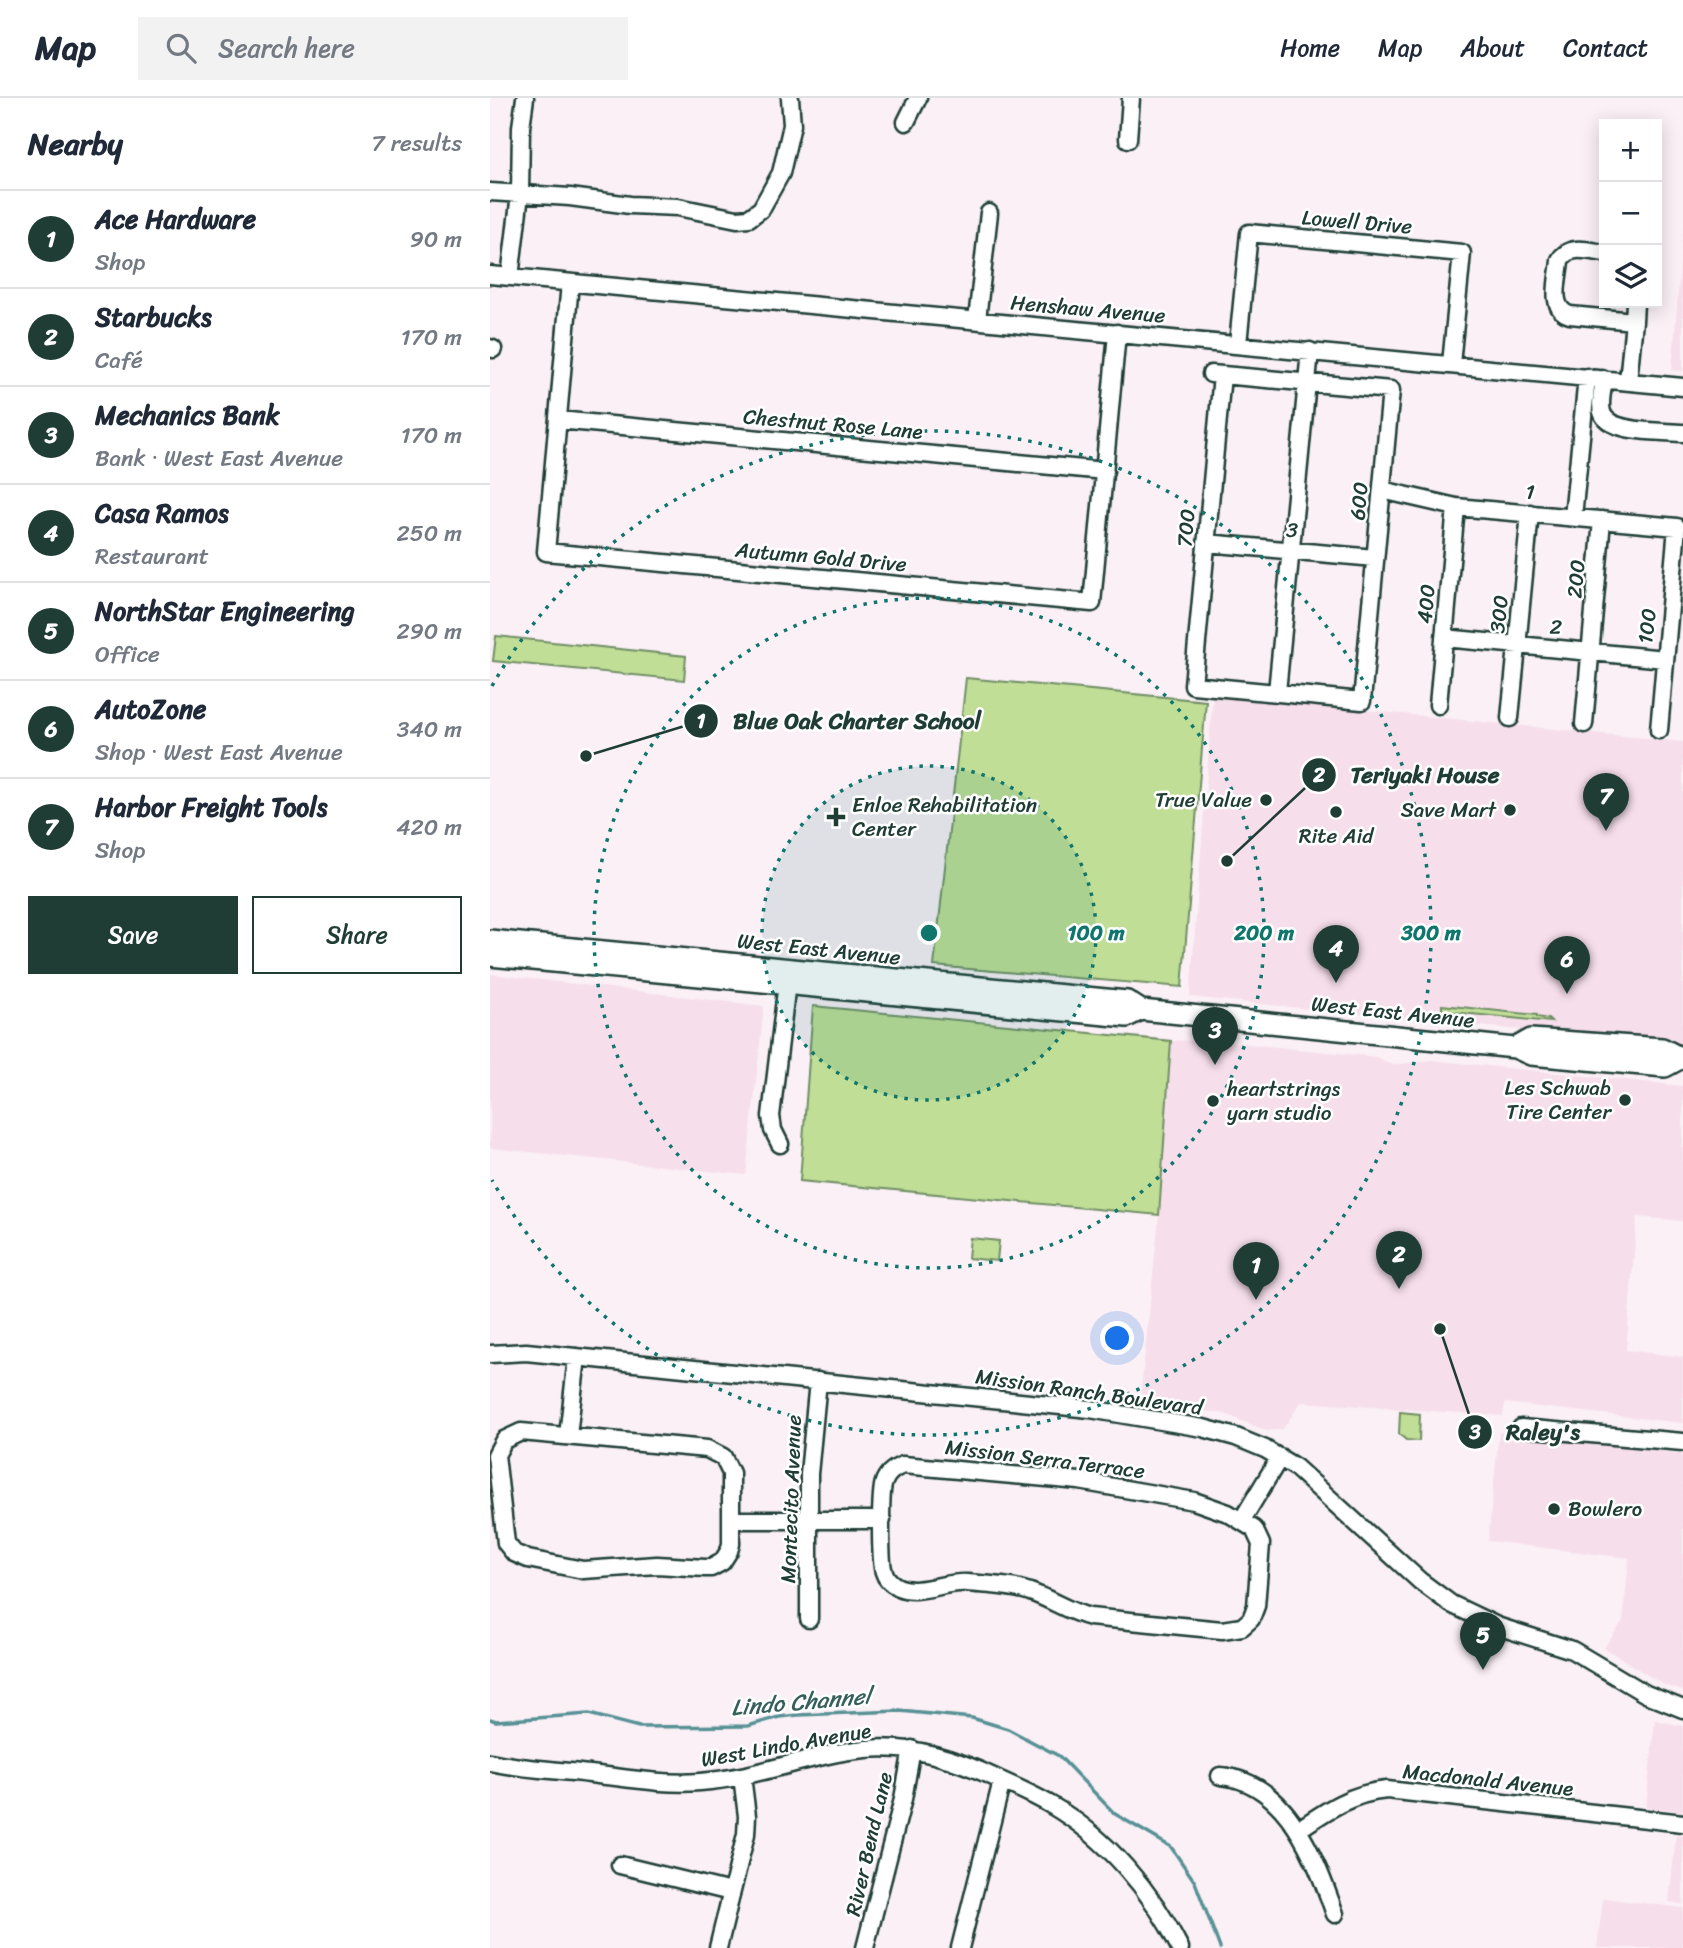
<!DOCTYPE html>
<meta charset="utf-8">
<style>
body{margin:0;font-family:Sriracha,sans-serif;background:#f2f2f3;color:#1f2937}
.controls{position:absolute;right:21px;top:21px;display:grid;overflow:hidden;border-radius:0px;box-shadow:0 4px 18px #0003}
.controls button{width:63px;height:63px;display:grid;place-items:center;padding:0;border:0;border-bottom:2px solid #e0e1e3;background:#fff;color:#1f2937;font:35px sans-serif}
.you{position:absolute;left:628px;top:1241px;width:24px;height:24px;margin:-18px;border:5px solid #fff;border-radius:50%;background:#1a73e8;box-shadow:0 0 0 10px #1a73e833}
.badge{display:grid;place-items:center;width:46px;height:46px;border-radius:50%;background:#1f3d34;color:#fff;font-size:23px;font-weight:700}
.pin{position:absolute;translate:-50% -58px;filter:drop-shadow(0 2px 4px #0008)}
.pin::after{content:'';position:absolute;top:37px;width:24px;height:21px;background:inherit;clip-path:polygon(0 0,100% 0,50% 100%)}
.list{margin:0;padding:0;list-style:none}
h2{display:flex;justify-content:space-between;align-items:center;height:91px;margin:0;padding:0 28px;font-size:30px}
h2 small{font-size:23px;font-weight:400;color:#747a83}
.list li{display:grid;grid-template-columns:46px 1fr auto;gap:21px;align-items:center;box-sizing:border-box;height:98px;padding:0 28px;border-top:2px solid #e0e1e3}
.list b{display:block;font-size:26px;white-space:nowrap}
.list p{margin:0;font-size:23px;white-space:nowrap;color:#747a83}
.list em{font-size:23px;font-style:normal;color:#747a83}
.actions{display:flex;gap:14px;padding:21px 28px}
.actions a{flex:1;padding:16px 0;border:2px solid #1f3d34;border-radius:0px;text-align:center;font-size:24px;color:#1f3d34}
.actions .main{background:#1f3d34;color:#fff}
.icon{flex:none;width:38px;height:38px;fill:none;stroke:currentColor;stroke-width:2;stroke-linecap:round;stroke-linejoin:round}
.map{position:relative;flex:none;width:1193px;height:1850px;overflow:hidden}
header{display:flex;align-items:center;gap:42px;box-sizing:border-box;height:98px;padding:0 35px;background:#fff;border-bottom:2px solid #e0e1e3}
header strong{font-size:33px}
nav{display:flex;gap:38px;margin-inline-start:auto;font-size:24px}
.search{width:490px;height:63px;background:#f2f2f3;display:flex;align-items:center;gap:18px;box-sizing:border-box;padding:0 24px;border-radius:0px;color:#747a83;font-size:26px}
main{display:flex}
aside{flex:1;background:#fff}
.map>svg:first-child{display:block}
.built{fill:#f6deeb}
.green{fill:#c0de96;stroke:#708e65;stroke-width:2}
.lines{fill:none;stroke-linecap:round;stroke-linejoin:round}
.stream{stroke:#569195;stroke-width:3.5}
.minor-casing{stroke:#1f3d34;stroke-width:21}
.major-casing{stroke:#1f3d34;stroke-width:24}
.minor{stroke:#fff;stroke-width:16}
.major{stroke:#fff;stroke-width:19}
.ring{fill:none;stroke:#0f766e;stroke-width:3.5;stroke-dasharray:3.5 7}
.poi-dot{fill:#1f3d34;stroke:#fff;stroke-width:2.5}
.labels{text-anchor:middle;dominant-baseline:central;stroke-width:5;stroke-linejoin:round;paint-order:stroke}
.street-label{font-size:21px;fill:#1f3d34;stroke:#fff}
.poi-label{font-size:21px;fill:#1f3d34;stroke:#fff;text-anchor:end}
.water-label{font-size:23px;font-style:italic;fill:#36605c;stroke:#fff}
.centre{fill:#0f766e;stroke:#fff;stroke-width:3.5}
.ring-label{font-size:21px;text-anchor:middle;font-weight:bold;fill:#0f766e;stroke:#fff;stroke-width:5;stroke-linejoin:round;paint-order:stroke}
.leader{fill:none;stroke:#1f3d34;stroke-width:2.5}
.callout-dot{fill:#1f3d34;stroke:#fff;stroke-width:2.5}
.mark-label{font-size:21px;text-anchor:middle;font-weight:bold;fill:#fff}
.callout-label{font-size:23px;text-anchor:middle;font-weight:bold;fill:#1f3d34;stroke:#fff;stroke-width:5;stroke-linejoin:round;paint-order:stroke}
</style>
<header>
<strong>Map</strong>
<div class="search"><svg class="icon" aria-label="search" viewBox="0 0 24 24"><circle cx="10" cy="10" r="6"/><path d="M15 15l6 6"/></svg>Search here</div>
<nav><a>Home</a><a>Map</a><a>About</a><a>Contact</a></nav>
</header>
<main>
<aside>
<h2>Nearby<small>7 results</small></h2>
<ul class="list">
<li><span class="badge">1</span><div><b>Ace Hardware</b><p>Shop</p></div><em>90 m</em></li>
<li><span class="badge">2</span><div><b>Starbucks</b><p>Café</p></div><em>170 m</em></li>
<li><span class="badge">3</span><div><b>Mechanics Bank</b><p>Bank · West East Avenue</p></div><em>170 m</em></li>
<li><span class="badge">4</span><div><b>Casa Ramos</b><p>Restaurant</p></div><em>250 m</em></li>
<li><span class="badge">5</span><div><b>NorthStar Engineering</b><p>Office</p></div><em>290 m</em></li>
<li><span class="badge">6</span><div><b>AutoZone</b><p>Shop · West East Avenue</p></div><em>340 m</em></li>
<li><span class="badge">7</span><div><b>Harbor Freight Tools</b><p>Shop</p></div><em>420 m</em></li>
</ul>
<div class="actions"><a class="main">Save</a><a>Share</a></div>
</aside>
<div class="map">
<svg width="1193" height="1850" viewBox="0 0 1193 1850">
<rect width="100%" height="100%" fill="#fbf0f6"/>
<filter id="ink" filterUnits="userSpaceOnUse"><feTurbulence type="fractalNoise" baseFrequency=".0143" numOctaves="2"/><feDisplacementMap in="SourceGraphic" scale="14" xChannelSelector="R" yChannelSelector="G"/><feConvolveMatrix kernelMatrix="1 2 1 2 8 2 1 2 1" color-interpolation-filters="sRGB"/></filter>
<g filter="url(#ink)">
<!-- built -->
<path class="built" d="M1193 130V273L1182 272Z
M723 597 1193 644V948L700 899Z
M0 876 274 908 256 1077 0 1050Z
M717 942 887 959 903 967 941 962 1193 988V1123L1147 1119 1136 1252 1193 1259V1325L1015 1305 1013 1318 811 1304 793 1331 777 1333 735 1316 650 1303 669 1118 681 943Z
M1009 1334 1193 1356V1593L1174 1587 1114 1550 1133 1523 1139 1460 998 1443Z
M1165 1622 1193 1628V1713L1156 1709Z
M1186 1737 1193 1738V1806L1179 1804Z
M1113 1800 1193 1810V1850H1107Z"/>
<!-- green -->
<path class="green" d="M6 538 196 558 194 582 3 563Z
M476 580 716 603 692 889 444 868Z
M952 907 1047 917V919L1058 921 1061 924 952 913Z
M323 908 681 943 669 1117 310 1083Z
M480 1140 509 1143 507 1163 478 1160Z
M910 1314 930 1316 929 1343 916 1342 909 1336Z"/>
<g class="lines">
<!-- stream -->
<path class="stream" d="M0 1621 6 1623 99 1616 149 1629 258 1628 289 1619 308 1617 410 1613 482 1620 518 1631 569 1658 625 1716 681 1749 705 1784 730 1850"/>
<!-- minor casing -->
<g class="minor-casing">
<path id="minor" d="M416 24 428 0
M638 41 641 0
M0 94 80 99 140 107 188 109 247 121 259 120 271 111 291 75 302 27 300 0
M1114 155C1099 153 1079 146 1070 162 1069 180 1058 211 1080 217L1144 223 1145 205
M0 177 1193 289
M20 179 30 96 31 29 35 0
M80 185 56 454 602 505 627 235
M487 222 499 115
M748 246 759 135 972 155 961 266
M0 250 3 251
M721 276 901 292 872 603 703 587 732 277
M1114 281C1113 291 1109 304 1112 314 1118 336 1173 333 1193 335
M1138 283 1144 223
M68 322 615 373
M892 392 966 409 1187 429 1169 632
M1083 419 1097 279
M716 445 885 460
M954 540 1175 561
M787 594 820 253
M948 607 966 409
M1020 620 1040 415
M1094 626 1112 422
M290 1046 283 1032 281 1018 298 876
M0 1256 36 1254 600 1311 713 1330 746 1339 775 1351 805 1369 930 1483 961 1506 1007 1528 1082 1552 1156 1596 1193 1611
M1031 1330 1193 1344
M31 1334 217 1351 233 1359 241 1375V1446L239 1453 232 1464 221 1470H215L167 1467 93 1472 38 1461 24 1455 16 1445 6 1357 14 1342Z
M78 1338 87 1259
M413 1367 589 1383 704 1403 738 1415 764 1431 771 1446 766 1508 761 1521 752 1529 732 1532 600 1519C579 1514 561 1501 540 1494 521 1487 497 1487 477 1485 455 1483 429 1498 408 1489 402 1486 396 1481 394 1474 390 1465 390 1393 394 1384 397 1375 405 1370 413 1367Z
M242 1422H392
M752 1422 790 1359
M319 1521V1376L328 1283
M0 1664C32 1671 67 1672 100 1676 136 1680 174 1687 210 1684 267 1680 320 1656 376 1651 424 1647 466 1661 508 1681 526 1689 544 1697 561 1707 616 1739 662 1793 690 1850
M730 1678C797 1683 826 1762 845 1816
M808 1732C837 1712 862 1695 897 1692L1193 1725
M130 1767 241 1794
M228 1850 256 1736 257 1718 252 1678
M375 1850 413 1701 422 1651
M470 1850 512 1683"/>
</g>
<!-- major casing -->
<g class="major-casing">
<path id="major" d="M0 842 637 903 651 912 1025 950 1041 957 1175 969 1190 961
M0 858 637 919 651 912
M1025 950 1041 941 1172 950 1193 961"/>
</g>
<!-- minor -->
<use href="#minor" class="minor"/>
<!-- major -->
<use href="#major" class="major"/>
</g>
</g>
<!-- distance rings -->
<circle cx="439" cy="835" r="167" fill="#0f766e" fill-opacity=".12"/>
<g class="ring">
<circle cx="439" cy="835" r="167"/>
<circle cx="439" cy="835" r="335"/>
<path d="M2 588A502 502 0 1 1 2 1082"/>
</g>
<!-- markers -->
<g class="poi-dot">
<circle cx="776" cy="702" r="7"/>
<circle cx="1020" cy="712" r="7"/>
<circle cx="846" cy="714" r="7"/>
<path d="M342.5 708.5h7v7h7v7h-7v7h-7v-7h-7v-7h7z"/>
<circle cx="1135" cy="1002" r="7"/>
<circle cx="723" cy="1003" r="7"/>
<circle cx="1064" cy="1411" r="7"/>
</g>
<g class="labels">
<!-- street labels -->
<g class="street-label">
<text transform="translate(867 124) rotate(5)">Lowell Drive</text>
<text transform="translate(598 211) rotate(5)">Henshaw Avenue</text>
<text transform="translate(343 326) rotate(5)">Chestnut Rose Lane</text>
<text transform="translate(1040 394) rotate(5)">1</text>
<text transform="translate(869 403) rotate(-85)">600</text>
<text transform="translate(696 430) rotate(-85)">700</text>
<text transform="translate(802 432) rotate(5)">3</text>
<text transform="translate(331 459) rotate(5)">Autumn Gold Drive</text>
<text transform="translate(1086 481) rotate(-85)">200</text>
<text transform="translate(936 506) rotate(-85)">400</text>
<text transform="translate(1009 516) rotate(-84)">300</text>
<text transform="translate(1157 528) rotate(-84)">100</text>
<text transform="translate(1066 529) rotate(5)">2</text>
<text transform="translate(329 851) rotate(6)">West East Avenue</text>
<text transform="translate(903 914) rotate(6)">West East Avenue</text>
<text transform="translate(599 1294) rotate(8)">Mission Ranch Boulevard</text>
<text transform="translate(555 1361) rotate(7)">Mission Serra Terrace</text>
<text transform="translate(301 1401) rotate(-88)">Montecito Avenue</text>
<text transform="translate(296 1647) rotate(-10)">West Lindo Avenue</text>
<text transform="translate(998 1682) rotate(6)">Macdonald Avenue</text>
<text transform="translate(379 1746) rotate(-77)">River Bend Lane</text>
</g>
<!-- poi labels -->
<g class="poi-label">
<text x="762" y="702">True Value</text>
<text x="362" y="707" text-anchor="start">Enloe Rehabilitation<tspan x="362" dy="24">Center</tspan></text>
<text x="1006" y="712">Save Mart</text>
<text x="846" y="738" text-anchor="middle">Rite Aid</text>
<text x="1121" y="990">Les Schwab<tspan x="1121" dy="24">Tire Center</tspan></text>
<text x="737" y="991" text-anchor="start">heartstrings<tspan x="737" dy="24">yarn studio</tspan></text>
<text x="1078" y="1411" text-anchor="start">Bowlero</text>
</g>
<!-- water labels -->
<g class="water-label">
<text transform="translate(311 1604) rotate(-5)">Lindo Channel</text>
</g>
</g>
<circle cx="439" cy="835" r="10" class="centre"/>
<g class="ring-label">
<text x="606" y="842">100 m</text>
<text x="774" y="842">200 m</text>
<text x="941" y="842">300 m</text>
</g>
<!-- callouts -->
<path class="leader" d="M96 658L211 623M737 763L829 677M950 1231L985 1334"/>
<g class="callout-dot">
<circle cx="96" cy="658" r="7"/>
<circle cx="737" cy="763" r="7"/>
<circle cx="950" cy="1231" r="7"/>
<circle cx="211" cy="623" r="18"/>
<circle cx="829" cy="677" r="18"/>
<circle cx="985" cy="1334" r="18"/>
</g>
<g class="mark-label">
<text x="211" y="630">1</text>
<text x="829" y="684">2</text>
<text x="985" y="1341">3</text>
</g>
<g class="callout-label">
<text x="367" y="631">Blue Oak Charter School</text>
<text x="935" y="685">Teriyaki House</text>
<text x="1053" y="1342">Raley's</text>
</g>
</svg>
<div class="controls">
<button>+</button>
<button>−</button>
<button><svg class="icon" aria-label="layers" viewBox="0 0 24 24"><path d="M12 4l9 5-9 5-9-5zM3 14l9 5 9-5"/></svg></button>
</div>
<div class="you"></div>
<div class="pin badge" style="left:766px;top:1202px">1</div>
<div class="pin badge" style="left:909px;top:1191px">2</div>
<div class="pin badge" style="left:725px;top:967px">3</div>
<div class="pin badge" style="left:846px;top:885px">4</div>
<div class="pin badge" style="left:993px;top:1572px">5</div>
<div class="pin badge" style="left:1077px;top:896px">6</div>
<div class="pin badge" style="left:1116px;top:733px">7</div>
</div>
</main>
